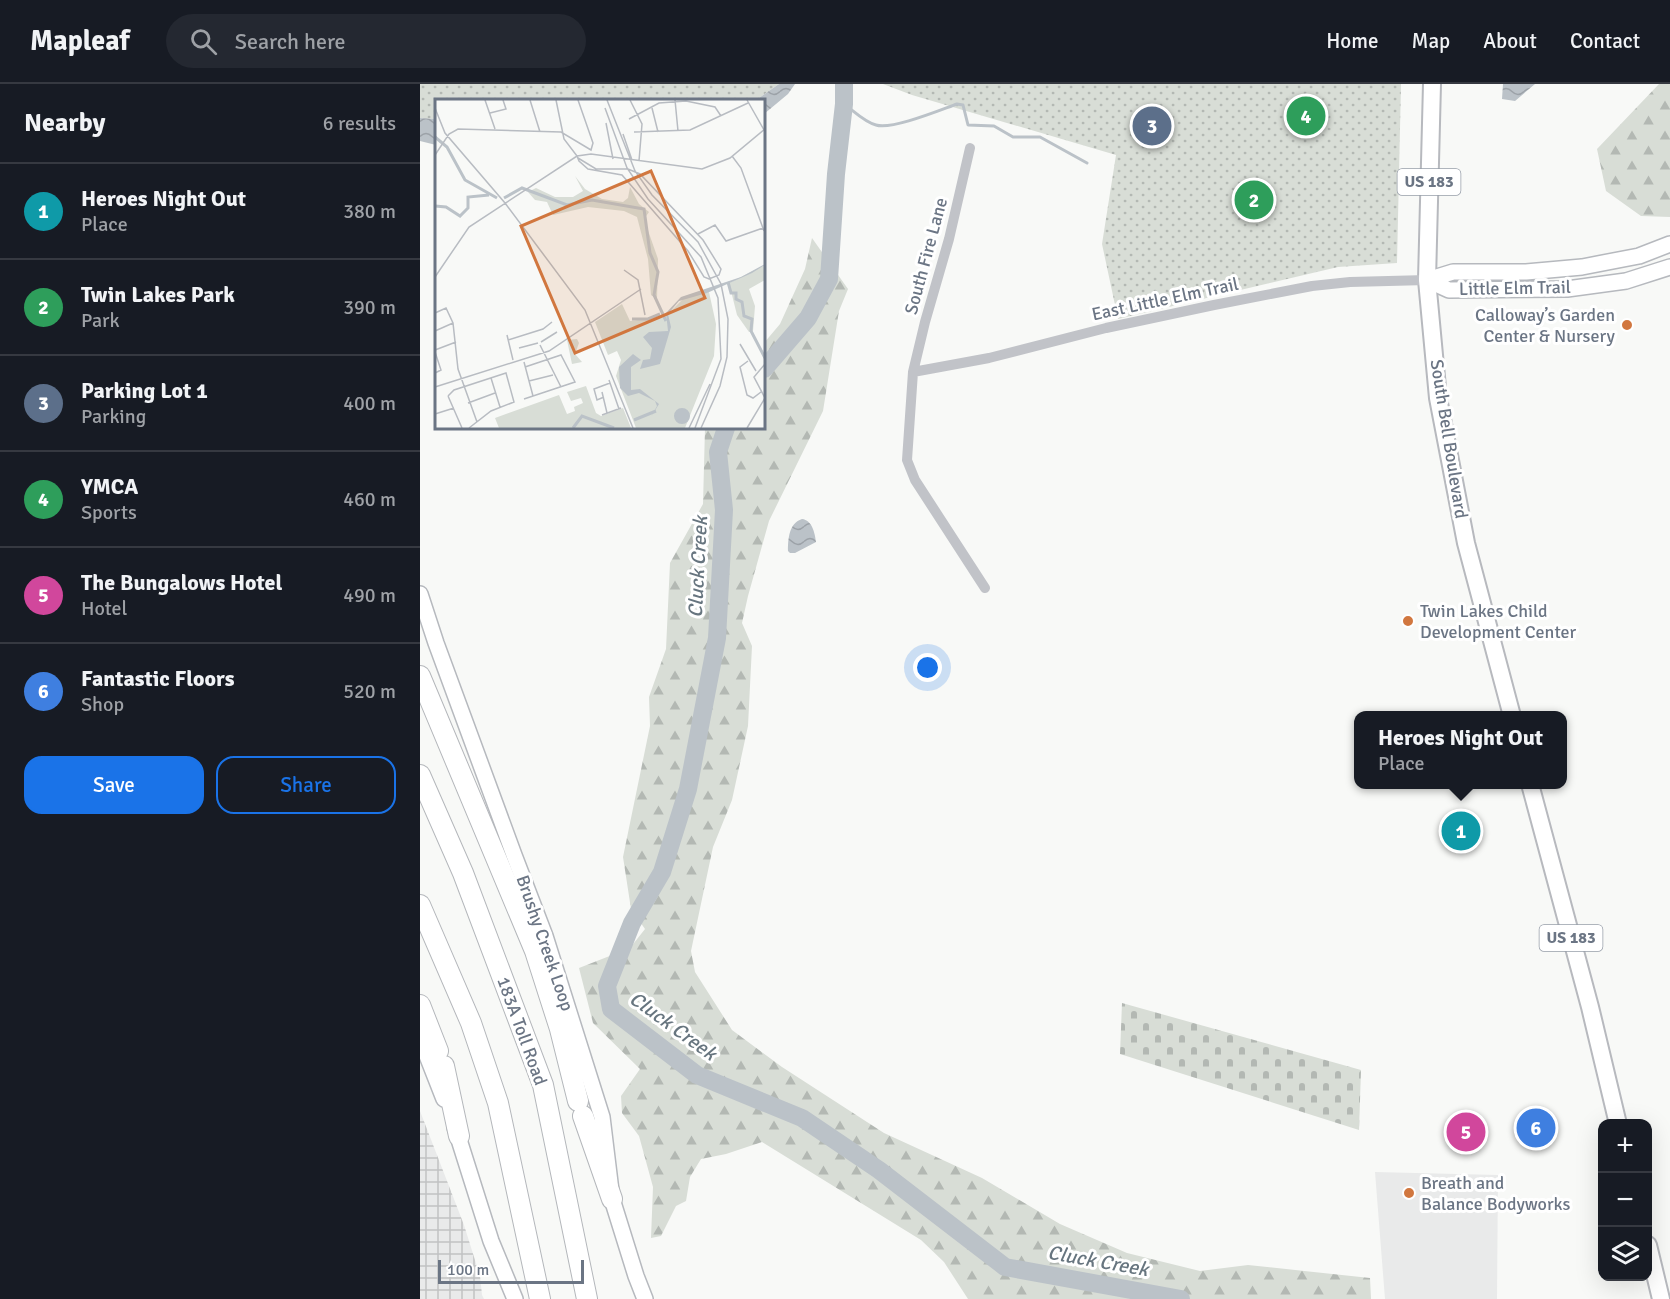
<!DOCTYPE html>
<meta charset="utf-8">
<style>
body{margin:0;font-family:Signika,sans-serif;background:#242831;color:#f1f3f6}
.controls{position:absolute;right:18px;bottom:18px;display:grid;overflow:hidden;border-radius:12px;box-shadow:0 6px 24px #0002}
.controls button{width:54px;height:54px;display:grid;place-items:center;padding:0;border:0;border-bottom:2px solid #363941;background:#171b24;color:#f1f3f6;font:30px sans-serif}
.scale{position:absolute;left:18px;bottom:15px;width:146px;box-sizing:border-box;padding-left:6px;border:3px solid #6b7584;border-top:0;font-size:16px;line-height:21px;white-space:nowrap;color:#6b7584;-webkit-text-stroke:4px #fff;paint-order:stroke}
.you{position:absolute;left:508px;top:584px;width:21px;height:21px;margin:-15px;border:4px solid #fff;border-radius:50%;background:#1a73e8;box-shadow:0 0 0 9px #1a73e833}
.badge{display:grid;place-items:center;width:39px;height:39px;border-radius:50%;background:#1a73e8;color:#fff;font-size:20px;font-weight:700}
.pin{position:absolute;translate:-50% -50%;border:3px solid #fff;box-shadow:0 2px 6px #0006}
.popup{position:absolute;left:934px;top:627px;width:213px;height:78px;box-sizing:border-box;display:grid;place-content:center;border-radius:12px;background:#171b24;filter:drop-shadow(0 2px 4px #0005);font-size:20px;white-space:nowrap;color:#9ea1a6}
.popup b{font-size:22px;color:#f1f3f6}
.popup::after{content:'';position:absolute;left:50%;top:100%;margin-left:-12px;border:12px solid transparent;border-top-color:#171b24}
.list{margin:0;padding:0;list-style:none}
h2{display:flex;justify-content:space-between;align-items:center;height:78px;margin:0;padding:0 24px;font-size:26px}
h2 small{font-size:20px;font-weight:400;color:#9ea1a6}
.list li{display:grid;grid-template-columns:39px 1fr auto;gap:18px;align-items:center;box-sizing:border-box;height:96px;padding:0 24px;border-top:2px solid #363941}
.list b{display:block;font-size:22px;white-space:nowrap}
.list p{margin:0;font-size:20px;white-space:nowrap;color:#9ea1a6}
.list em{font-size:20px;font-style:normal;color:#9ea1a6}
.actions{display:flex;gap:12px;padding:18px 24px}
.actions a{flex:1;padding:14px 0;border:2px solid #1a73e8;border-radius:18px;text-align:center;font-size:21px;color:#1a73e8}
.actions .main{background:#1a73e8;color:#fff}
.icon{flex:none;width:33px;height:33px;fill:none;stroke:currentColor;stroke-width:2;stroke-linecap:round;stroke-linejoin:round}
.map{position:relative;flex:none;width:1250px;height:1215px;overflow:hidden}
header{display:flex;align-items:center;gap:36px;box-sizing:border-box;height:84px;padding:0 30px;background:#171b24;border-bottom:2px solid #363941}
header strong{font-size:28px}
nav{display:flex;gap:33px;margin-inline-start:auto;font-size:21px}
.search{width:420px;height:54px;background:#242831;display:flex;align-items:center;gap:15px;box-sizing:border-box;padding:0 21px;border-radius:33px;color:#9ea1a6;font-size:22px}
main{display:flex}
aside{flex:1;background:#171b24}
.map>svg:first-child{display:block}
.built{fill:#e9eaea}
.industrial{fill:url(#industrial-grid)}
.forest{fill:url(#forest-firs)}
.cemetery{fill:url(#cemetery-stones)}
.park{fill:url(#park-dots)}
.water{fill:url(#water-waves)}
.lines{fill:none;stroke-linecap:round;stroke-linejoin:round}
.stream{stroke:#bbc2c8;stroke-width:3}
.river{stroke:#bbc2c8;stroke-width:18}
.secondary-casing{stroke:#b6b9be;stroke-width:18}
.primary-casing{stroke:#b7b9be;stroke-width:20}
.highway-casing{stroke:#b4b7bb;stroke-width:22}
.street{stroke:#c1c3c8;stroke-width:10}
.secondary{stroke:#fff;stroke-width:15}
.primary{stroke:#fff;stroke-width:16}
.highway{stroke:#fff;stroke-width:20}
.poi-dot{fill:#d1773f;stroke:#fff;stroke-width:2}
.labels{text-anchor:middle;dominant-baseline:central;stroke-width:6;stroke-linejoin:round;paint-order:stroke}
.shield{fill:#fff;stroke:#979ea9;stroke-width:1.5}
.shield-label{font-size:16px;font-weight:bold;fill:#6b7584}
.street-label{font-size:18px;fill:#6b7584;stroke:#fff}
.poi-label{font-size:18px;fill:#6b7584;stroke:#fff;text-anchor:start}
.water-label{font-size:20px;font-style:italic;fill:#67757f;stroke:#fff}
.inset-river{fill:none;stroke:#bbc2c8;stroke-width:3}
.inset-road{fill:none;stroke:#b8bcc2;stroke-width:1.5}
.view{fill:#d1773f;fill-opacity:0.15;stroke:#d1773f;stroke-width:3}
.inset-edge{fill:none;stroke:#6b7584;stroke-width:3}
</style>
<header>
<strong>Mapleaf</strong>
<div class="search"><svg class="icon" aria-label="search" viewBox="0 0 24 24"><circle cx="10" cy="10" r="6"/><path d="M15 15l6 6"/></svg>Search here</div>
<nav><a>Home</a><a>Map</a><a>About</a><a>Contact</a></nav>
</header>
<main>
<aside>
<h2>Nearby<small>6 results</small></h2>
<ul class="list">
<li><span class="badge" style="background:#0f9aa8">1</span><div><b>Heroes Night Out</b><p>Place</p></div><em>380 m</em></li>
<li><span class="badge" style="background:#2e9e5b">2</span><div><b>Twin Lakes Park</b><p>Park</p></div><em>390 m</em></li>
<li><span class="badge" style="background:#5c6f8a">3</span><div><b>Parking Lot 1</b><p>Parking</p></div><em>400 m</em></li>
<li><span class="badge" style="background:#2e9e5b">4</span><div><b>YMCA</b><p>Sports</p></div><em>460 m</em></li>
<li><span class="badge" style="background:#d1479c">5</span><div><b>The Bungalows Hotel</b><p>Hotel</p></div><em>490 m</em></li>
<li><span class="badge" style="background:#3f7fe0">6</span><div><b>Fantastic Floors</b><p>Shop</p></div><em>520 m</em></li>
</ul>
<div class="actions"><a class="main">Save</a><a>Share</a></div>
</aside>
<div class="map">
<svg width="1250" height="1215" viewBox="0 0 1250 1215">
<defs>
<pattern id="industrial-grid" width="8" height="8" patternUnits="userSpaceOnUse" patternTransform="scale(1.5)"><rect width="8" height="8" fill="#e9eaea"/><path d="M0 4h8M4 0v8" fill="none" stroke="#c1c2c3"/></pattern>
<pattern id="forest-firs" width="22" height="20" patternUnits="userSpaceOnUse" patternTransform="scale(1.5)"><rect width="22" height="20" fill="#d8ddd6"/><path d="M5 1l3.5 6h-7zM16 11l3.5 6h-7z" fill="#b3b8b3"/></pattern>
<pattern id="cemetery-stones" width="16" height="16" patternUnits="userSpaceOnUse" patternTransform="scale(1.5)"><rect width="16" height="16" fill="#d8ddd6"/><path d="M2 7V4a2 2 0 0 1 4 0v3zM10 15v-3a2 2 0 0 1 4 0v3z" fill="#b3b8b3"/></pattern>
<pattern id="park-dots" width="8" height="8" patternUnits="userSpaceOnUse" patternTransform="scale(1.5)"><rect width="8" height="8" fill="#d8ddd6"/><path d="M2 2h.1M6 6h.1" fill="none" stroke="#b3b8b3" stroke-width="1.8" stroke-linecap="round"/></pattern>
<pattern id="water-waves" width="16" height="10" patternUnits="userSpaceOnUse" patternTransform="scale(1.5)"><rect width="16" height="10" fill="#bbc2c8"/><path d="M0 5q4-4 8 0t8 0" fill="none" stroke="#9ca2a8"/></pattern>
</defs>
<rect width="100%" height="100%" fill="#f8f9f7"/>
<!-- built -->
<path class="built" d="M955 1088 1078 1091 1077 1215H965Z"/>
<!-- industrial -->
<path class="industrial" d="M0 1027 44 1141 60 1192 62 1211 64 1215H0Z"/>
<!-- forest -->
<path class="forest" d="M1239 0H1250V133L1221 132 1186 107 1177 65Z
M392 154 428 205 419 227 403 327 349 437 328 512 322 539 332 562 328 642 312 716 293 763 271 867 275 888 312 946 362 983 464 1049 562 1094 640 1140 707 1169 780 1187 828 1181 950 1194 951 1215H548L524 1178 501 1156 342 1058 306 1070 281 1075 270 1093 266 1117 256 1122 241 1152 231 1154 233 1103 219 1052 202 1029 201 1012 220 985 173 939 159 884 210 864 225 845 211 825 203 773 230 642 229 613 246 565 250 479 283 420 285 344H344V259L360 240 385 185Z"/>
<!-- cemetery -->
<path class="cemetery" d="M702 919 941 986 939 1046 700 970Z"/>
<!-- park -->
<path class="park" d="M0 0H359L336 16H16V35L0 34Z
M463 0H981L977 179 918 183 698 235 682 160 696 71 492 11Z"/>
<!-- water -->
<path class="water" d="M359 0H375L368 10 344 30V16H336Z
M1083 0H1115L1095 17 1082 15Z
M0 34 16 35V61L0 57Z
M382 435C392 436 395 449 396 458L375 469H370L368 467C368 455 369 439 382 435Z"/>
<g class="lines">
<!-- stream -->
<path class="stream" d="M424 20C434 27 444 38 456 41 472 46 520 26 537 20L543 21 548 41 574 42 593 53H620L667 79"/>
<!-- river -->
<path class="river" d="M344 285 388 234 409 195 416 90 424 20V0
M306 344 298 368 304 426 297 554 268 705 242 788 212 839 187 902 191 925 277 991 382 1034 459 1086 585 1183 761 1215"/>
<!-- secondary casing -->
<g class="secondary-casing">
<path id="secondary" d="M1007 196 1029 206 1147 205 1206 197 1250 183
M1007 196 1033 188H1106L1162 183 1219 172 1250 160
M0 510 16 559 94 771 125 852 182 1033 192 1115 216 1192 225 1215
M0 954 24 1015
M35 1043 71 1157 95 1215"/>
</g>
<!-- primary casing -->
<g class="primary-casing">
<path id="primary" d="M1012 0 1007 196 1018 314 1046 459 1092 632
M1110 700 1170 923 1198 1040
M1228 1161 1241 1215"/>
</g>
<!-- highway casing -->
<g class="highway-casing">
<path id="highway" d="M0 592 115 867 140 945 158 1017
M0 691 43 789 123 1001 167 1215
M0 821 51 939 78 1019 120 1215
M0 921 18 967
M24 982 39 1052
M163 1032 192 1115"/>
</g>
<!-- street -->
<path class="street" d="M550 64 529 155 505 238 493 288 487 376 495 396 565 504
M493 288 569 274 686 244 794 221 892 202 930 198 1007 196"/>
<!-- secondary -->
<use href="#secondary" class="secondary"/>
<!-- primary -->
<use href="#primary" class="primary"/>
<!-- highway -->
<use href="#highway" class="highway"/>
</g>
<!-- markers -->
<g class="poi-dot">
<circle cx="1207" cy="241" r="6"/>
<circle cx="988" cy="537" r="6"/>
<circle cx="989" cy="1109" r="6"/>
</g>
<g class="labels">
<!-- shield labels -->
<g class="shield">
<rect x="977.5" y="85" width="63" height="26" rx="4.5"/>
<rect x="1119.5" y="841" width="63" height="26" rx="4.5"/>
</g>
<g class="shield-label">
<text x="1009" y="98">US 183</text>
<text x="1151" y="854">US 183</text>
</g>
<!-- street labels -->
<g class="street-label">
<text transform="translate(506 172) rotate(-75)">South Fire Lane</text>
<text transform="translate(1095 204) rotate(-1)">Little Elm Trail</text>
<text transform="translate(745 215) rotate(-12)">East Little Elm Trail</text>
<text transform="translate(1029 355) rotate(81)">South Bell Boulevard</text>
<text transform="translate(125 859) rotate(71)">Brushy Creek Loop</text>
<text transform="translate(102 947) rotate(70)">183A Toll Road</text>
</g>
<!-- poi labels -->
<g class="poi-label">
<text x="1195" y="231" text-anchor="end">Calloway’s Garden<tspan x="1195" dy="21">Center &amp; Nursery</tspan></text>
<text x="1000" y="527">Twin Lakes Child<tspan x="1000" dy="21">Development Center</tspan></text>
<text x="1001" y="1099">Breath and<tspan x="1001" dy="21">Balance Bodyworks</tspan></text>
</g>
<!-- water labels -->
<g class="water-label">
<text transform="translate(278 483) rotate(-87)">Cluck Creek</text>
<text transform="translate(253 942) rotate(36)">Cluck Creek</text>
<text transform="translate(678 1177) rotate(10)">Cluck Creek</text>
</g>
</g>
<!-- overview -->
<g transform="translate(15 15)">
<rect width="330" height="330" fill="#f8f9f7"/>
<path d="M140 77 150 90 167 100 188 103 193 99 195 88 204 105 214 113 209 120 223 160 222 200 216 196 213 160 202 118 189 112 153 108 118 116 112 103 100 101 93 93 101 89 120 98H138L148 92ZM142 240 144 244 140 255 147 263 137 265 132 241Z" fill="#d8ddd6"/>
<path d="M330 166V181L314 190 320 207 318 232 314 233 302 216 294 184ZM274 193 281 225 279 257 250 329H201L181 277 186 261 182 252 173 256 160 223 187 205 195 222 230 218 249 199ZM151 287 161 314 166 317 188 309 196 329H64L60 319 124 296 132 315 140 312 139 308 148 304 146 299 136 302 132 293Z" fill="#d8ddd6"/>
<path d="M330 165V166L317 174 272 194 244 202 233 215 236 228 225 265 205 270 208 261 215 260 217 249 208 238 214 233 233 232 231 214 246 198 306 178ZM198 255 206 261 196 268V291L205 290 224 305 216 318 222 307 220 302 204 294 193 297 185 289 184 268ZM239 317a8 8 0 1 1 16 0a8 8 0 1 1-16 0Z" fill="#bbc2c8"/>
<path class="inset-river" d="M0 38 12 48 30 81 62 99M69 99 87 89 132 106 157 101 209 110 215 154 223 173 219 196 231 222M0 107 11 108 25 117 33 109V98L54 96M293 183 296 194H301V200L307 203 309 217 317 220 316 232 330 259M197 220H213L225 215M199 321 221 312M138 329 147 317 179 329"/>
<path class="inset-road" d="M50 1 60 30M95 1 105 33M121 1 129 40 142 57M172 1 200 72 217 96 263 143 286 185 293 220 292 258 285 287 266 329M195 1 207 25 204 62M240 1 243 32M312 1 329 31M0 9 10 34 70 104 150 211 198 329M170 9 192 69 213 100 266 158 283 199 286 260 260 329M217 9 223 33M55 14 71 10 68 1M194 20 224 4 251 2 280 8 286 17M171 24 178 60M199 33 255 31 313 4M188 35 197 61M0 56 14 35 23 30 126 33 156 51 158 44 143 1M142 57 144 62 153 70 187 76 253 152 269 178 274 180 284 176 286 170 268 141 205 75 193 70H161L143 59M297 57 306 69 329 132M263 135 280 126 291 142 328 129M189 171 203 181 210 216M0 178 34 128 142 57 156 55 267 70 295 59 330 30M0 214 11 209 18 224 23 270 42 323M0 232 18 224M72 236 78 261M73 241 108 230 117 223M106 243 122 233M305 245 321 272M105 246 126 288M84 249 103 244M0 251 21 243M0 253 6 271 0 274M313 262 305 268 312 296 318 299 326 293M89 263 98 297M330 265 319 278 330 299M56 279 65 308M174 281 184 310M94 282 118 276M0 288 114 252 206 190M167 293 172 314M13 297 19 291 71 274 79 303 56 312 34 329M13 297 27 329M169 298 162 301 159 290 175 284M89 300 140 283 126 256 90 268M33 304 60 294M0 315 19 309M167 316 186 309M254 329 275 285M312 329 330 299"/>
<path class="view" d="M216 72 270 199 140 254 86 127Z"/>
<rect width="330" height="330" class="inset-edge"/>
</g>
</svg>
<div class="controls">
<button>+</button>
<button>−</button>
<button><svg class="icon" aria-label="layers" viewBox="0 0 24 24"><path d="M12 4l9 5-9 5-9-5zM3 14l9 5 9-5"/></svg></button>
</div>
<div class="scale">100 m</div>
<div class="you"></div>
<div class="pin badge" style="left:1041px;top:747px;background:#0f9aa8">1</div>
<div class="popup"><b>Heroes Night Out</b>Place</div>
<div class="pin badge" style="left:834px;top:116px;background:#2e9e5b">2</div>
<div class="pin badge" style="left:732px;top:42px;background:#5c6f8a">3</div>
<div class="pin badge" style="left:886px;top:32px;background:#2e9e5b">4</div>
<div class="pin badge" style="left:1046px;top:1048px;background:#d1479c">5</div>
<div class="pin badge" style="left:1116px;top:1044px;background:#3f7fe0">6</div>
</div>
</main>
